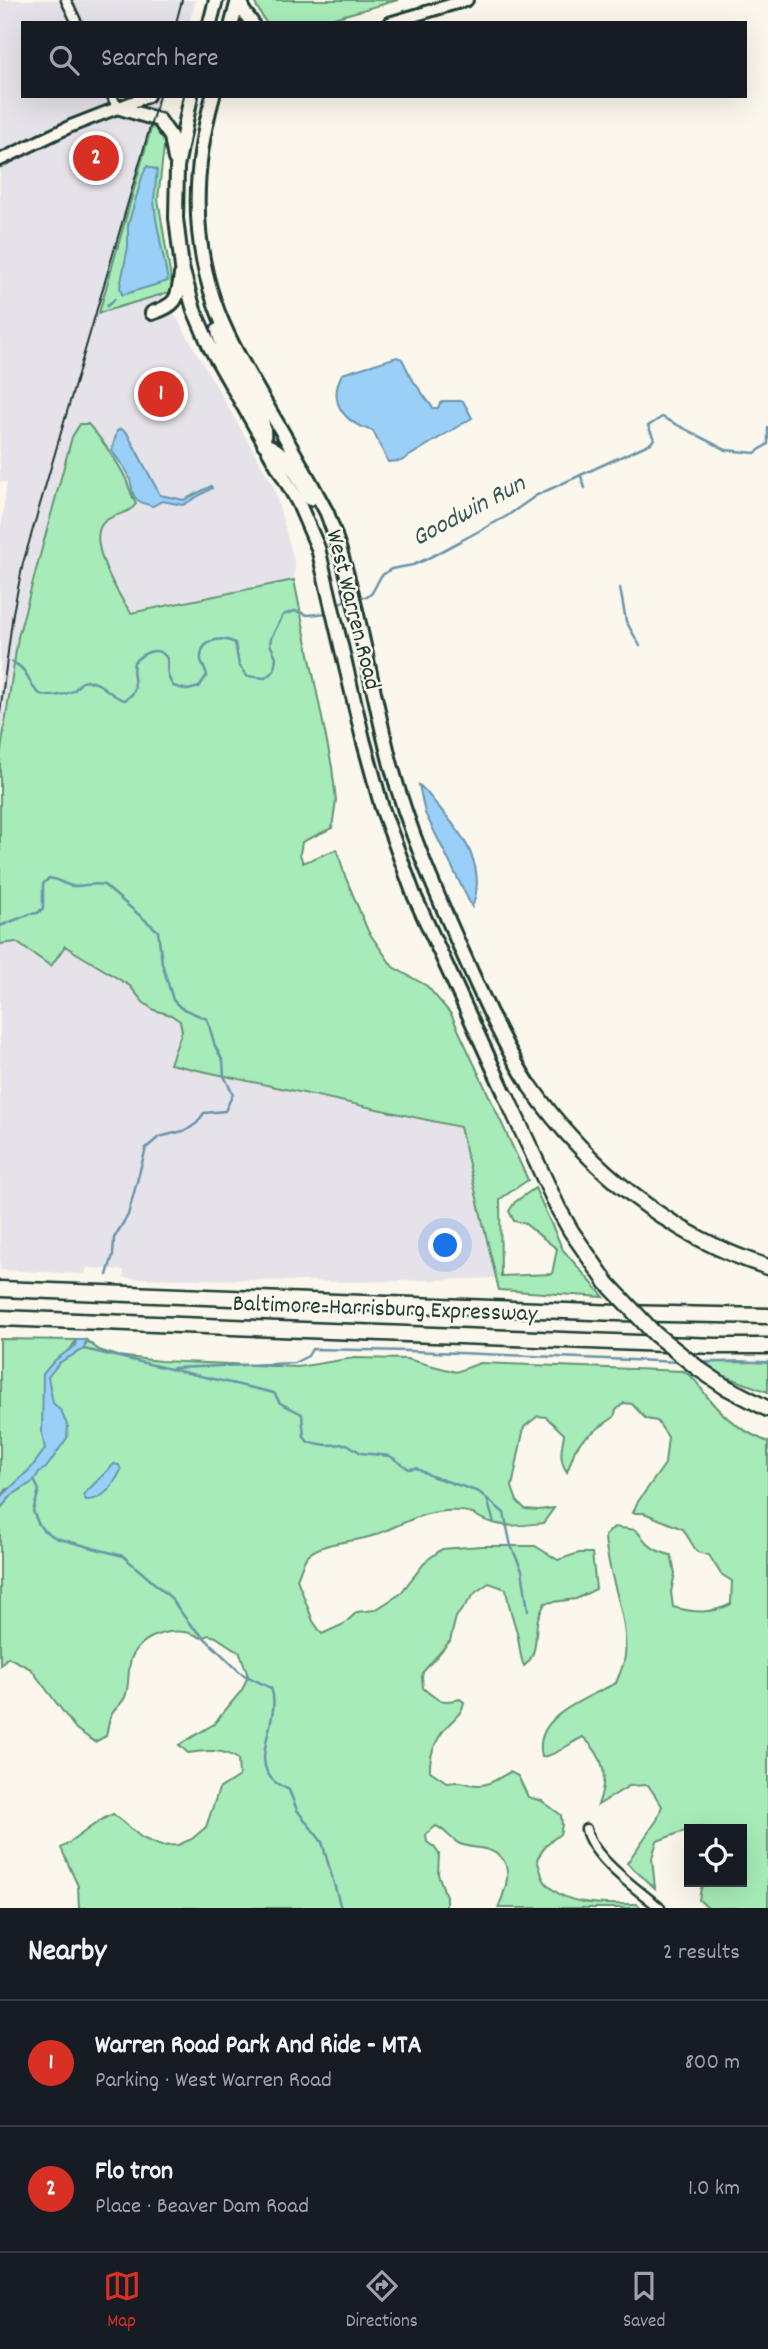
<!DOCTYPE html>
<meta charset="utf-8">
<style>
body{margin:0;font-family:Dekko,sans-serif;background:#242831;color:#f1f3f6}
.controls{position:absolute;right:21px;bottom:21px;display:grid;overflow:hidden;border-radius:0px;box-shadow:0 7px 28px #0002}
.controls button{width:63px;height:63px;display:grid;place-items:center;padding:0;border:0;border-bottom:2px solid #363941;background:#171b24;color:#f1f3f6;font:35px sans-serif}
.you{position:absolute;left:446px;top:1246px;width:24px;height:24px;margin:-18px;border:5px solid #fff;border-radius:50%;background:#1a73e8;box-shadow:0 0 0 10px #1a73e833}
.badge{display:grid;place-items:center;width:46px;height:46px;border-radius:50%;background:#d93025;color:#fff;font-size:23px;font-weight:700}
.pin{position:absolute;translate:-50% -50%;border:4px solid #fff;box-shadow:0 2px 7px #0006}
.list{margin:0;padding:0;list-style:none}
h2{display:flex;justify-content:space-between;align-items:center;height:91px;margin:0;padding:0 28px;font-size:30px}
h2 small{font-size:23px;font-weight:400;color:#9ea1a6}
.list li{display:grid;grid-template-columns:46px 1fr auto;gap:21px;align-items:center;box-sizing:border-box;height:126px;padding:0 28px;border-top:2px solid #363941}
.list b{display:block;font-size:26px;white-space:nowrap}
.list p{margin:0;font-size:23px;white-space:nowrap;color:#9ea1a6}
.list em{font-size:23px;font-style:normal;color:#9ea1a6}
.icon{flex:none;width:38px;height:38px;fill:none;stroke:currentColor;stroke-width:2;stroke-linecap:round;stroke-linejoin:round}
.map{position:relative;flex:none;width:768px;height:1908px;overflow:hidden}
.search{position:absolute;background:#171b24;box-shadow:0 7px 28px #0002;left:21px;right:21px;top:21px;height:77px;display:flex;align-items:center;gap:18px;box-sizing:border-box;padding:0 24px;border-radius:0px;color:#9ea1a6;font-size:26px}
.sheet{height:343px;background:#171b24}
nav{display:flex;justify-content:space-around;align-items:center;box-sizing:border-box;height:98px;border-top:2px solid #363941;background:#171b24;font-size:19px;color:#9ea1a6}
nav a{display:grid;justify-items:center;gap:4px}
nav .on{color:#d93025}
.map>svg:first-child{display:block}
.built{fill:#e6e2e9}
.green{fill:#a7ecb8;stroke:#639476;stroke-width:2}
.water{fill:#9acff8;stroke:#6995aa;stroke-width:2}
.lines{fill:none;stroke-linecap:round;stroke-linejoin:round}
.stream{stroke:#6995aa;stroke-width:2.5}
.street-casing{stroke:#1f3d34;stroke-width:13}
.secondary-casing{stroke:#1f3d34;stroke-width:16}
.primary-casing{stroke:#1f3d34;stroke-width:18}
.highway-casing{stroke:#1f3d34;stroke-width:19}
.street{stroke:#fbf7ec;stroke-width:8}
.secondary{stroke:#fbf7ec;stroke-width:10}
.primary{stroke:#fbf7ec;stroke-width:12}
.highway{stroke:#fbf7ec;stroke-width:14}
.tram{stroke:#1f3d34;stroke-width:2}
.highway-bridge-casing{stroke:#1f3d34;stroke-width:19;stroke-linecap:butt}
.highway-bridge{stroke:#fbf7ec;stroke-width:14}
.labels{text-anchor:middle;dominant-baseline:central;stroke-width:5;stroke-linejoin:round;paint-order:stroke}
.street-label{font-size:24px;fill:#1f3d34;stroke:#fbf7ec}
.water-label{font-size:26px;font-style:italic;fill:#385a5b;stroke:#fbf7ec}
</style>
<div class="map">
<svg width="768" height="1908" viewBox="0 0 768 1908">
<rect width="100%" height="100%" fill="#fbf7ec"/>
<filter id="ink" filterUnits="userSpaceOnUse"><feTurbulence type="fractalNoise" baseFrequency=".0143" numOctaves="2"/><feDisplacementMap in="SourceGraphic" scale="14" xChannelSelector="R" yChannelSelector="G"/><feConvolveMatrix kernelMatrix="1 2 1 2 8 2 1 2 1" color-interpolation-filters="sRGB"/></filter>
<g filter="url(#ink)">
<!-- built -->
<path class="built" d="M0 0H196L189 23H23V96H161L99 312 161 295 178 320 273 485 295 564 294 580 18 637 3 770 0 776V535L7 482H0Z
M0 931 64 946 204 1031 468 1109 498 1278 360 1282 124 1278V1270L87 1268 85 1274 0 1270Z"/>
<!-- green -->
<path class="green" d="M253 0H398L316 23H266Z
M152 125 159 127 165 138 158 199 173 291 99 313Z
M80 424H88C100 437 117 461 125 477 129 486 131 495 136 504 128 515 114 513 104 522 85 540 119 596 131 613L294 580 332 767 336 800 332 828 302 842 300 854 303 863 337 849 345 876 368 931 393 967 427 986 451 1014 528 1180 500 1199 501 1276 552 1274 557 1249 524 1223 514 1221 509 1211 515 1202 535 1188 563 1250 604 1297 499 1290 460 1127 170 1064 182 1031 180 1021 171 1015 154 1010 143 1002 130 986 65 946 51 966 16 942 0 944V757L18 637 72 437Z
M0 1339 76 1340 70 1350 86 1345V1340L99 1350 118 1356 160 1361 298 1367 354 1358 407 1359 456 1372 480 1363 683 1371C696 1378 700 1388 709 1399 724 1418 746 1433 768 1442V1908H709L699 1900 701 1888 707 1882H742V1829H710L698 1826 657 1841 652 1858 655 1888 627 1863 657 1820 662 1806 648 1785 629 1786 598 1805C608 1776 606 1758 583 1737 568 1744 559 1754 542 1757 532 1716 586 1699 616 1683 619 1675 624 1665 625 1656 629 1615 607 1576 605 1536L614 1527 636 1530C649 1545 650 1550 671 1555L675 1573 671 1592 673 1607C694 1613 712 1614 731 1604L732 1581 721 1574 709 1555 697 1552 683 1529 644 1513H633L637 1503 665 1464 668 1437 657 1421 646 1419 632 1404 624 1403 616 1410 614 1417 582 1440 575 1450 567 1472C558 1459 562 1448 564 1434L546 1417 538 1416 524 1427 512 1487 517 1501 525 1509 538 1510 554 1508 543 1523C525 1525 507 1528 490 1522 480 1519 472 1511 461 1511 426 1508 406 1523 375 1535 355 1543 326 1540 308 1555 303 1560 300 1572 297 1579L313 1621 322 1634 344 1624 357 1612 375 1610 400 1594 426 1561 442 1549 481 1546H535L558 1560 579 1553H592L596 1589 576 1599 545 1603C543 1608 540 1613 538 1618 534 1635 539 1654 524 1666 519 1654 520 1645 517 1633 513 1618 508 1605 506 1589L489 1583 476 1592 456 1617 450 1641 423 1672 422 1677 423 1688C437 1700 441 1704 460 1699L464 1702C462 1712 459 1714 452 1721 438 1735 429 1751 430 1771L448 1783C463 1780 464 1784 477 1785 489 1786 500 1777 510 1772L518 1776 528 1797 542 1801 561 1815 562 1825 560 1834 547 1844 537 1859C539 1865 541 1874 544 1880 563 1908 606 1904 637 1904L642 1908H498C505 1892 516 1864 495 1853 485 1846 469 1849 458 1843 449 1838 447 1831 436 1826L426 1834 427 1842 434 1847 439 1854 438 1874 446 1896V1908H79L78 1886 61 1848C79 1838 93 1822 113 1814L142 1838 161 1846 178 1845 192 1839 206 1827 219 1789 239 1776 238 1759C222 1748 206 1751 188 1753L179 1745 214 1724 242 1690 248 1676 240 1653 216 1637 209 1635 201 1638C179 1624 142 1633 131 1659 127 1671 130 1685 125 1697 122 1704 115 1708 112 1714 108 1720 108 1729 106 1736L95 1742 76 1729 31 1669 8 1657 0 1665V1509L12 1495 28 1485 7 1489 0 1498Z
M740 1361 768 1363V1392L722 1375 701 1363Z"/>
<!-- water -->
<path class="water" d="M147 166 157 170 154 200 156 219 168 281 122 295 120 287 128 247V225L143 174Z
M397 357 402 359 412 379 433 408H438L440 403 444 401H463L472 418 401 461 388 462 373 431C345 423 327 403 342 374Z
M121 429 127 433 160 495 184 500 211 486 212 488 183 505 162 501 153 506C126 500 136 492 128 474 124 465 116 459 112 450L117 431Z
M419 785C425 789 431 798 437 805 462 833 488 867 472 907L425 813Z
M76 1340H86L84 1349 60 1362 48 1377 53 1403 61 1411 68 1427 67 1438 46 1468 39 1472 34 1481 12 1495 0 1509V1498L31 1468 45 1449 42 1433 43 1374 55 1360 75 1346Z
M114 1464 119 1465 121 1470C114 1484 104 1501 86 1500L83 1495Z"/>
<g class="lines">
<!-- stream -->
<path class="stream" d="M107 306 115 299
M581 476 585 488
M620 588 626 621 640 646
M357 597H367L372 593 381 576 391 569 413 565 427 559 507 516 537 495 651 443 654 439 648 426 662 417 726 450 755 453 768 444V428
M335 606 350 597
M12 662C31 670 28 687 40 694 48 698 65 695 73 691 78 688 78 682 86 681 101 680 111 698 125 700 143 689 130 679 134 662 141 655 157 644 166 657 169 661 166 669 168 675 168 677 172 684 173 686L188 690 199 687 207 675C206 669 201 665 201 659 200 640 221 635 235 643L239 665 247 676 265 678 274 671 276 657 270 644 271 638 283 615 295 611 308 615 327 613
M0 926 30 914 38 913 43 908V884L49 878C58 879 64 885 73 886 84 887 92 882 104 885L158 931 162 963 173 1000 181 1008 207 1019 215 1046 223 1061 224 1076 233 1094 225 1111 204 1113 197 1123 187 1130 159 1137 146 1148 128 1215 114 1238 113 1255 107 1275
M84 1349 274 1393 280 1403 302 1414 304 1437 308 1442 327 1445 347 1444 361 1453 390 1456 409 1469 416 1468 431 1476 479 1492 504 1513 511 1546 522 1570 528 1610
M701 1362H768
M173 1368 294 1363 308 1356 312 1349 410 1351 681 1362
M34 1480 39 1490 33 1511 38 1523 43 1530 56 1538 123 1556 170 1597 189 1623 242 1674 271 1688C283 1718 247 1759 275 1782 279 1786 285 1787 289 1790L297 1810 322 1842 341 1908
M487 1499 494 1523"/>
<!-- street casing -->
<g class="street-casing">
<path id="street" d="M66 0 77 23
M112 96 117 107
M586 1829C592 1858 637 1889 660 1908"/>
</g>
<!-- secondary casing -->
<g class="secondary-casing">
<path id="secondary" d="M389 23 467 0
M0 160 71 126 148 96"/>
</g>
<!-- primary casing -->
<g class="primary-casing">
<path id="primary" d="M242 0V9L252 23
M210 23 216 0
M232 23 238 0
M191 96 177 167 176 218 182 268 194 310 210 347 298 502 318 548 363 739 382 808 414 895 506 1096
M213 96C194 164 191 234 214 301 226 337 246 369 264 401 286 438 307 475 327 513 358 594 369 682 391 765 409 832 437 895 465 958 485 1002 504 1046 530 1086
M117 107 159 120 171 137 175 159
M152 313C176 305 178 300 181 275
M218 330C225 370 269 402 264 443
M264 444C288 451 298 478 310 499"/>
</g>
<!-- highway casing -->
<g class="highway-casing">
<path id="highway" d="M530 1086C588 1169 670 1236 768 1267
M506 1096 558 1208 571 1231 607 1283
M0 1289 618 1313 768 1316
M0 1318 715 1346H768
M699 1369 724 1386 768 1409"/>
</g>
<!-- street -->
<use href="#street" class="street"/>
<!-- secondary -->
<use href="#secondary" class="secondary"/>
<!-- primary -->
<use href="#primary" class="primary"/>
<!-- highway -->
<use href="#highway" class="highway"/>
<!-- tram -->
<path class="tram" d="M176 23 182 0
M0 713 13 613 23 563 159 96"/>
<!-- highway-bridge casing -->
<g class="highway-bridge-casing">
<path id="highway-bridge" d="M607 1283 655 1334 699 1369"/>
</g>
<!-- highway-bridge -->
<use href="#highway-bridge" class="highway-bridge"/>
</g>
</g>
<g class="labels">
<!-- street labels -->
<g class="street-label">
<text transform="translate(352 610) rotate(76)">West Warren Road</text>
<text transform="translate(385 1310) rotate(2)">Baltimore-Harrisburg Expressway</text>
</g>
<!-- water labels -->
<g class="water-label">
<text transform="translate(469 512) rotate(-28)">Goodwin Run</text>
</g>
</g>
</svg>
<div class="controls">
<button><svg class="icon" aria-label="locate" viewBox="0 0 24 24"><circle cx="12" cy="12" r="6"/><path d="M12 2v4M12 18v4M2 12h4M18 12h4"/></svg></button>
</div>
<div class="you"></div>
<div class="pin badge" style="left:161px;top:394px">1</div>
<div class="pin badge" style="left:96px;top:158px">2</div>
<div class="search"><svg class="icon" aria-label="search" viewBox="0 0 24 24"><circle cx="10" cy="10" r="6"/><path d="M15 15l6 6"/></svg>Search here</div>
</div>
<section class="sheet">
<h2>Nearby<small>2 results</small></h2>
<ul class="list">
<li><span class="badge">1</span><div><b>Warren Road Park And Ride - MTA</b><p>Parking · West Warren Road</p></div><em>800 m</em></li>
<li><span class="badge">2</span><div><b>Flo tron</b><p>Place · Beaver Dam Road</p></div><em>1.0 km</em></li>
</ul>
</section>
<nav>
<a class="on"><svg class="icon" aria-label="map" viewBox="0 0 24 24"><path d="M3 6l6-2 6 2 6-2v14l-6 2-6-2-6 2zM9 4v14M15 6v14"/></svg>Map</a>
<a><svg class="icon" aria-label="directions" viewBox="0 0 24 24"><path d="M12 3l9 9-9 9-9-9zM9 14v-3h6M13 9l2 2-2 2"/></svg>Directions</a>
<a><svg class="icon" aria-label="saved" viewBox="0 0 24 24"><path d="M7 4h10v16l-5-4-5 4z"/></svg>Saved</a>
</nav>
